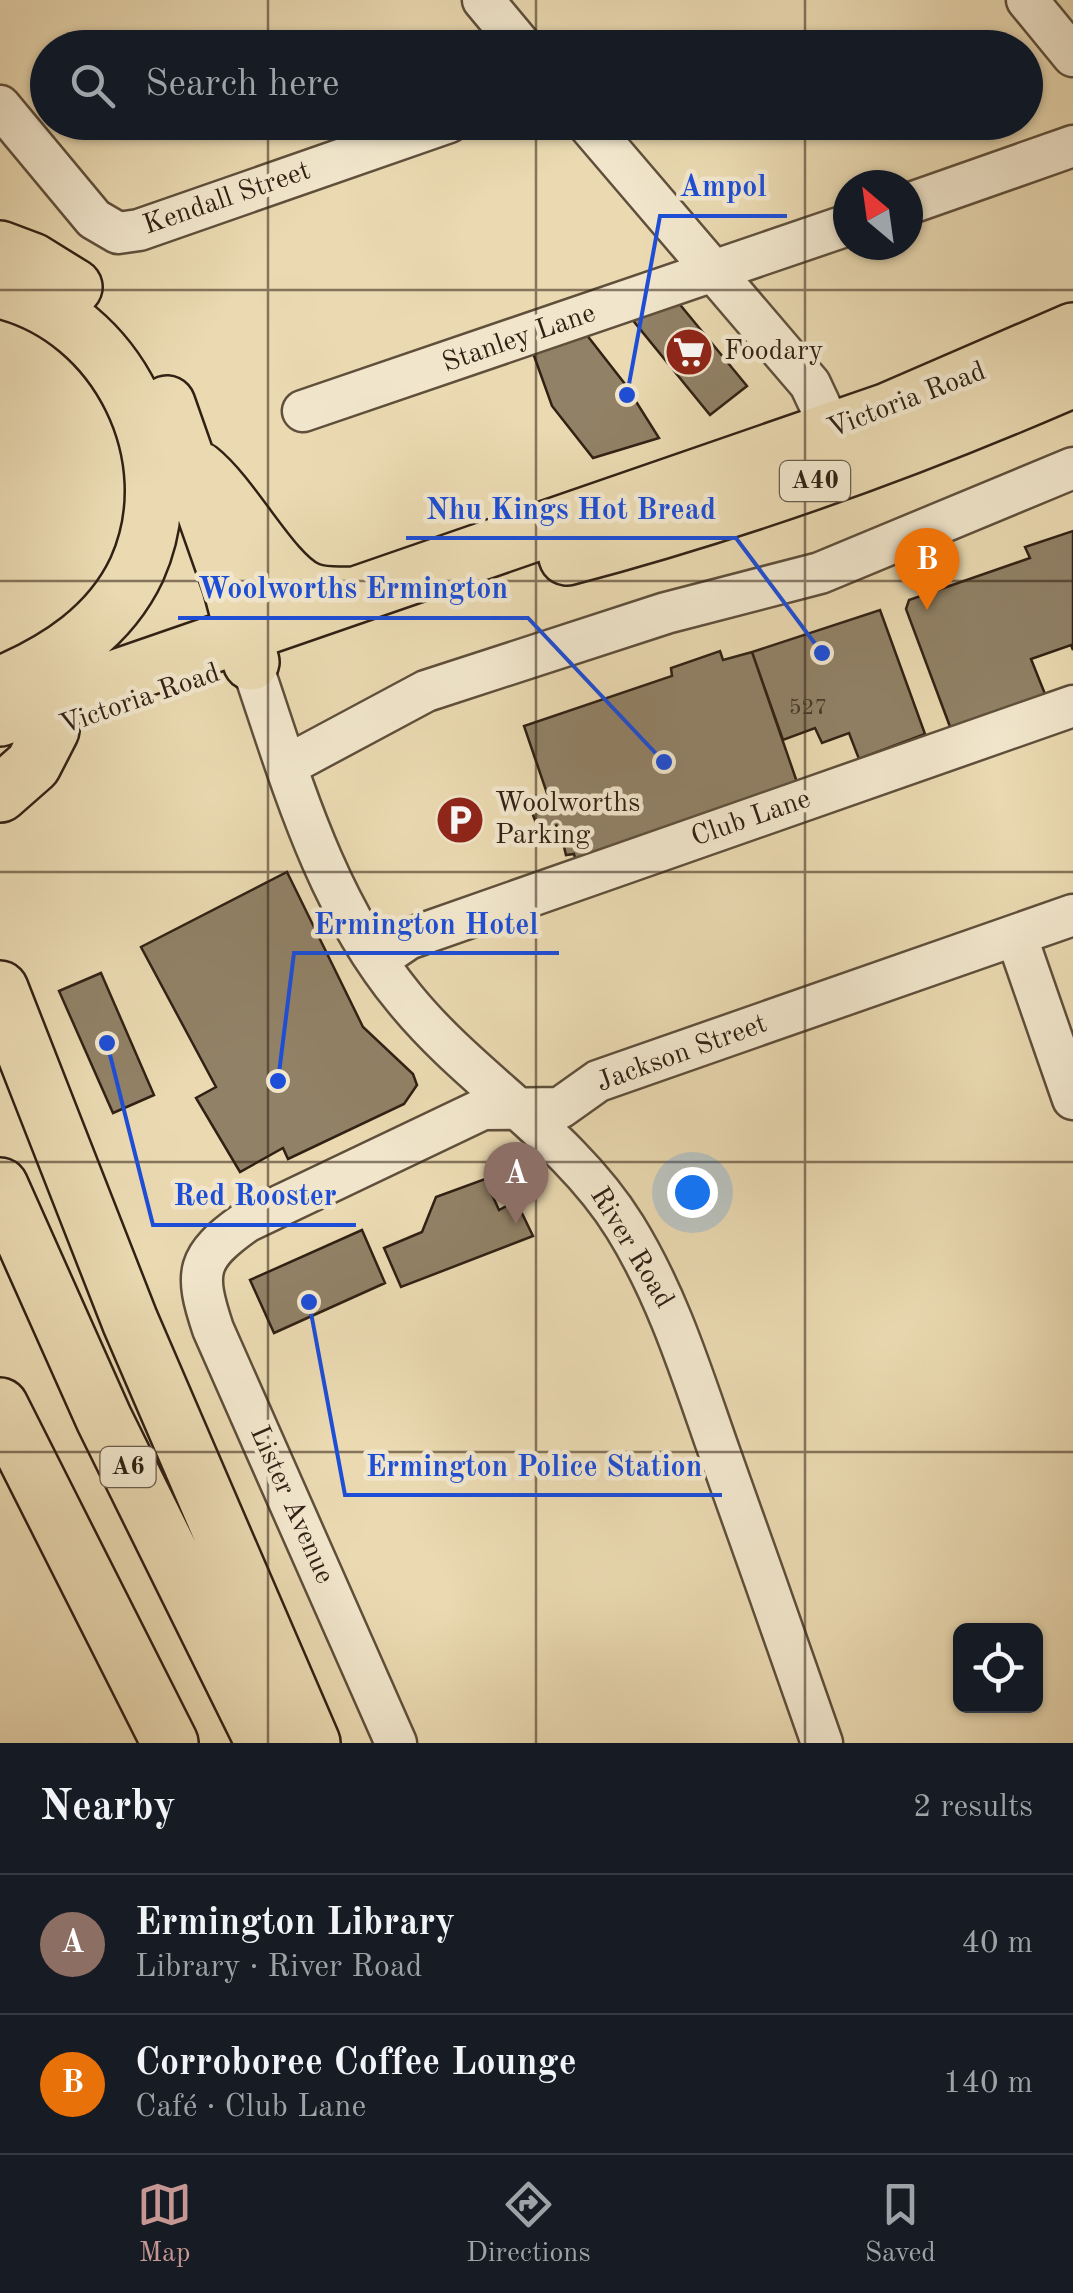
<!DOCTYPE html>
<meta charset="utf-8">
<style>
body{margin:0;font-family:"Old Standard TT",serif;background:#20242c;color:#f1f3f6}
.controls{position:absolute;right:30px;bottom:30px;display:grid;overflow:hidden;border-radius:15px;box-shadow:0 2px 8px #0004}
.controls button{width:90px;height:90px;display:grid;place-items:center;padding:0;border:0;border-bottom:2px solid #363941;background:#171b24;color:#f1f3f6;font:50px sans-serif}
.compass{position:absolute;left:833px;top:170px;width:90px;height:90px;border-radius:50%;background:#171b24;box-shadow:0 2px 8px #0004;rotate:331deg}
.you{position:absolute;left:692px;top:1192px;width:35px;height:35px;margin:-25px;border:8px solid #fff;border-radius:50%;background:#1a73e8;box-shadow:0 0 0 15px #1a73e833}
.badge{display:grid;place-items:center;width:65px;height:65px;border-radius:50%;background:#c59692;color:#fff;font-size:32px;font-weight:700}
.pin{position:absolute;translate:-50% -82px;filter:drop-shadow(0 2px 5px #0008)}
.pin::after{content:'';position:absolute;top:52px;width:35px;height:30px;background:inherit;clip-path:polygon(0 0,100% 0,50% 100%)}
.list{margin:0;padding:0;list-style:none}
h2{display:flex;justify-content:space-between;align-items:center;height:130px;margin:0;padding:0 40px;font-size:42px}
h2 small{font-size:32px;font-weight:400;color:#9ea1a6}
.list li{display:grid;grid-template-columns:65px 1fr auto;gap:30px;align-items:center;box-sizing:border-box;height:140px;padding:0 40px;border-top:2px solid #363941}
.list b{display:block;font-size:38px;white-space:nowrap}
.list p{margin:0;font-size:32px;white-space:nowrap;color:#9ea1a6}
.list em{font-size:32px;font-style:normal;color:#9ea1a6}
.icon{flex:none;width:55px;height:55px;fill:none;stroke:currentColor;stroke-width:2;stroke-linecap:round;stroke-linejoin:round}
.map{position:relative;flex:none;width:1073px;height:1743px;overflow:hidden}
.search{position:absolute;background:#171b24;box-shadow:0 2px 8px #0004;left:30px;right:30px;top:30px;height:110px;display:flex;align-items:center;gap:25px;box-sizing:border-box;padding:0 35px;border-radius:55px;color:#9ea1a6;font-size:38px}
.sheet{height:410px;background:#171b24}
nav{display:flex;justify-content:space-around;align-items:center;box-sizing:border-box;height:140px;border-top:2px solid #363941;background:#171b24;font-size:28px;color:#9ea1a6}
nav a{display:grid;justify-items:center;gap:5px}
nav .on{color:#c59692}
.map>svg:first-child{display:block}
.building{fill:#918166;stroke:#312114;stroke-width:2.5}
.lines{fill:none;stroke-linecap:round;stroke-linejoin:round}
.minor-casing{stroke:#5f4f3b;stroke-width:45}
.highway-casing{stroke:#312114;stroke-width:60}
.minor{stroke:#f1e6cc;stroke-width:40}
.highway{stroke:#ead9b1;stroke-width:55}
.grid{fill:none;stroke:#312114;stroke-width:2.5;stroke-opacity:0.55}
.labels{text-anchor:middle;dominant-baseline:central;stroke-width:9;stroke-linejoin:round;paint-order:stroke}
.number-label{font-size:22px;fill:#493928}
.shield{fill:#f1e6cc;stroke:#6b5c4b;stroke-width:2.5}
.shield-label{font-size:25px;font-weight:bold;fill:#312114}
.street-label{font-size:28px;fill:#312114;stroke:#f1e6cc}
.poi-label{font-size:28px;fill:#312114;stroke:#f1e6cc;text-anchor:start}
.leader{fill:none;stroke:#1d4ed8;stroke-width:4}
.callout-dot{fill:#1d4ed8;stroke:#f1e6cc;stroke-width:4}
.callout-label{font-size:30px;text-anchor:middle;font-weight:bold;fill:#1d4ed8;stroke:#f1e6cc;stroke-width:9;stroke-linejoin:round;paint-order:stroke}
</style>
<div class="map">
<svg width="1073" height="1743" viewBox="0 0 1073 1743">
<rect width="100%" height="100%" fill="#ead9b1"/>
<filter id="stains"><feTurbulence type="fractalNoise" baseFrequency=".002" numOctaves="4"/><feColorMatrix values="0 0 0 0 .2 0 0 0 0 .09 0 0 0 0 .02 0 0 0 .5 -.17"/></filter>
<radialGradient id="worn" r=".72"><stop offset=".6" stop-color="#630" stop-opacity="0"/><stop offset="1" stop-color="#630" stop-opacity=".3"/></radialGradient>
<!-- building -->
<path class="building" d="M677 301 747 386 710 415 631 318Z
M586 334 625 384 659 438 593 458 552 406 533 353Z
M1073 531V650L1071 645 1031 659 1045 694 952 732 906 609 909 600 1030 558 1025 547Z
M880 610 925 734 859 759 849 733 822 743 815 728 783 740 752 652Z
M720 651 723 660 752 652 798 785 576 862 574 854 566 855 560 830 541 836 531 810 550 802 524 726 672 676 671 668Z
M287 872 363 1027 413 1074 417 1085 404 1104 288 1159 283 1148 240 1172 196 1098 216 1087 141 947Z
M101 973 154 1095 113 1113 59 991Z
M485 1179 499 1210 516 1201 533 1236 401 1287 384 1248 422 1232 436 1197Z
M362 1230 385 1283 274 1333 250 1280Z"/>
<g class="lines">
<!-- minor casing -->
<g class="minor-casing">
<path id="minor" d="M483 0 523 48
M1027 0 1073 56
M0 106 94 219 118 233 139 230 449 122
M586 122 810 384 832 431
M908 204 1073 146
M303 411 848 225
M251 662C291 779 324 901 404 998 471 1081 568 1135 625 1227 669 1298 693 1378 721 1457 755 1552 789 1648 822 1743
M286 766 426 691 666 613 820 573 1073 468
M1016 935 1073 1099
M377 960 408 939 1073 706
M396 1743 213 1329C194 1272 196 1257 246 1222L483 1109 560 1108 598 1081 1073 915"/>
</g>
<!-- highway casing -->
<g class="highway-casing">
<path id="highway" d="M0 249 32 261 74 287
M0 290C118 318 187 457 137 569 110 627 57 661 0 685
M167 404 231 586 251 662
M199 470C235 499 273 577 309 591 324 597 340 595 355 595
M567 557C741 511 908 451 1073 379
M0 718 888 411 1073 331
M0 794 33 765 51 730
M0 989 130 1321 312 1743
M0 1186 104 1419 264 1743
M0 1406 170 1743"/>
</g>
<!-- minor -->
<use href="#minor" class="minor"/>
<!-- highway -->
<use href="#highway" class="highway"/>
</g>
<!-- grid -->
<path class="grid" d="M268 0V48M536 0V48M805 0V48M268 122V1743M536 122V1743M805 122V1743M0 290H1073M0 581H1073M0 872H1073M0 1162H1073M0 1452H1073"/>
<!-- icons -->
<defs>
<g id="supermarket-disc" transform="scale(2.5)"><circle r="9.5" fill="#8f2418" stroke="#f1e6cc"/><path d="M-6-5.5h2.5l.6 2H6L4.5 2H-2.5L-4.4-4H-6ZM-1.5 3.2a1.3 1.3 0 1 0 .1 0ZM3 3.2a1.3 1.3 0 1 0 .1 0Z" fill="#fff"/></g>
<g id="parking-disc" transform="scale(2.5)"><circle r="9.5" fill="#8f2418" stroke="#f1e6cc"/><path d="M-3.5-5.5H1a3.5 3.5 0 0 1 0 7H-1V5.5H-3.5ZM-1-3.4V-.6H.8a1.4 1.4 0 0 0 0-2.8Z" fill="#fff"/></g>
</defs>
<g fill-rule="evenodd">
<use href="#supermarket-disc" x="689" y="352"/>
<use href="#parking-disc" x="460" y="820"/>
</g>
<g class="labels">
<!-- number labels -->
<g class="number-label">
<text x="808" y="708">527</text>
</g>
<!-- shield labels -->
<g class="shield">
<rect x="780" y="461" width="70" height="40" rx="8"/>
<rect x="100.5" y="1447" width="55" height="40" rx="8"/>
</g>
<g class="shield-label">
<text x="815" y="481">A40</text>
<text x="128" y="1467">A6</text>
</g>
<!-- street labels -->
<g class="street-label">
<text transform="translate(227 199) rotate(-19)">Kendall Street</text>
<text transform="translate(519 339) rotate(-19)">Stanley Lane</text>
<text transform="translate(907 401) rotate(-21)">Victoria Road</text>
<text transform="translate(140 700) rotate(-19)">Victoria Road</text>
<text transform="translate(751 819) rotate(-19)">Club Lane</text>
<text transform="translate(682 1054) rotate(-20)">Jackson Street</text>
<text transform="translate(631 1248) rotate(59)">River Road</text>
<text transform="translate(291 1505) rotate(66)">Lister Avenue</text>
</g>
<!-- poi labels -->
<g class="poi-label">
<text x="724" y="352">Foodary</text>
<text x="495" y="804">Woolworths<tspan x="495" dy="32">Parking</tspan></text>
</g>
</g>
<!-- callouts -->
<path class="leader" d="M627 395L660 216H787M822 653L736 538H406M664 762L528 618H178M278 1081L294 953H559M107 1043L153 1225H356M309 1302L345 1495H722"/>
<g class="callout-dot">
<circle cx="627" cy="395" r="10"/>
<circle cx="822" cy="653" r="10"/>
<circle cx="664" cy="762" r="10"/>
<circle cx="278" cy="1081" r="10"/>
<circle cx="107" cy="1043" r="10"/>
<circle cx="309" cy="1302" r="10"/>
</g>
<g class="callout-label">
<text x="723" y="196">Ampol</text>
<text x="571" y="519">Nhu Kings Hot Bread</text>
<text x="353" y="598">Woolworths Ermington</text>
<text x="426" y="934">Ermington Hotel</text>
<text x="255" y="1205">Red Rooster</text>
<text x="534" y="1476">Ermington Police Station</text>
</g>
<rect width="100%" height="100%" filter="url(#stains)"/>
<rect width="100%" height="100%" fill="url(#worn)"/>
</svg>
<div class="controls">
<button><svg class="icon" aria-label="locate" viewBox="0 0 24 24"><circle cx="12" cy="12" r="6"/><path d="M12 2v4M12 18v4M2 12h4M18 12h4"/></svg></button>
</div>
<svg class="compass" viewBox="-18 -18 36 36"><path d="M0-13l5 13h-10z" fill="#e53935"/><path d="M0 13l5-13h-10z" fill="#9ea1a6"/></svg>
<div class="you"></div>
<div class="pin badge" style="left:516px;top:1224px;background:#8d6e63">A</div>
<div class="pin badge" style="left:927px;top:610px;background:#e8710a">B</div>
<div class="search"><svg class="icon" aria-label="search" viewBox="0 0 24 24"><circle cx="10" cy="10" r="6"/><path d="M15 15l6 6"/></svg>Search here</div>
</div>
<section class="sheet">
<h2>Nearby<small>2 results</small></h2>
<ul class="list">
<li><span class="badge" style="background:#8d6e63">A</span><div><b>Ermington Library</b><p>Library · River Road</p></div><em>40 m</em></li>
<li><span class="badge" style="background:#e8710a">B</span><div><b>Corroboree Coffee Lounge</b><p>Café · Club Lane</p></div><em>140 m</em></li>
</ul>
</section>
<nav>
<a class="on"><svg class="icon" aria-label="map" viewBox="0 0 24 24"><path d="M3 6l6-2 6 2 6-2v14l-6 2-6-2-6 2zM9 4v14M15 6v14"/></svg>Map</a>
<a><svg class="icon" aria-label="directions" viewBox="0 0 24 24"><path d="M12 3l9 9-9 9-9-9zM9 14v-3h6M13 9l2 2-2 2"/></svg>Directions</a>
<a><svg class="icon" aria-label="saved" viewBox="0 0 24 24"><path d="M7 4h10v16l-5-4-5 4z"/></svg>Saved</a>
</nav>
